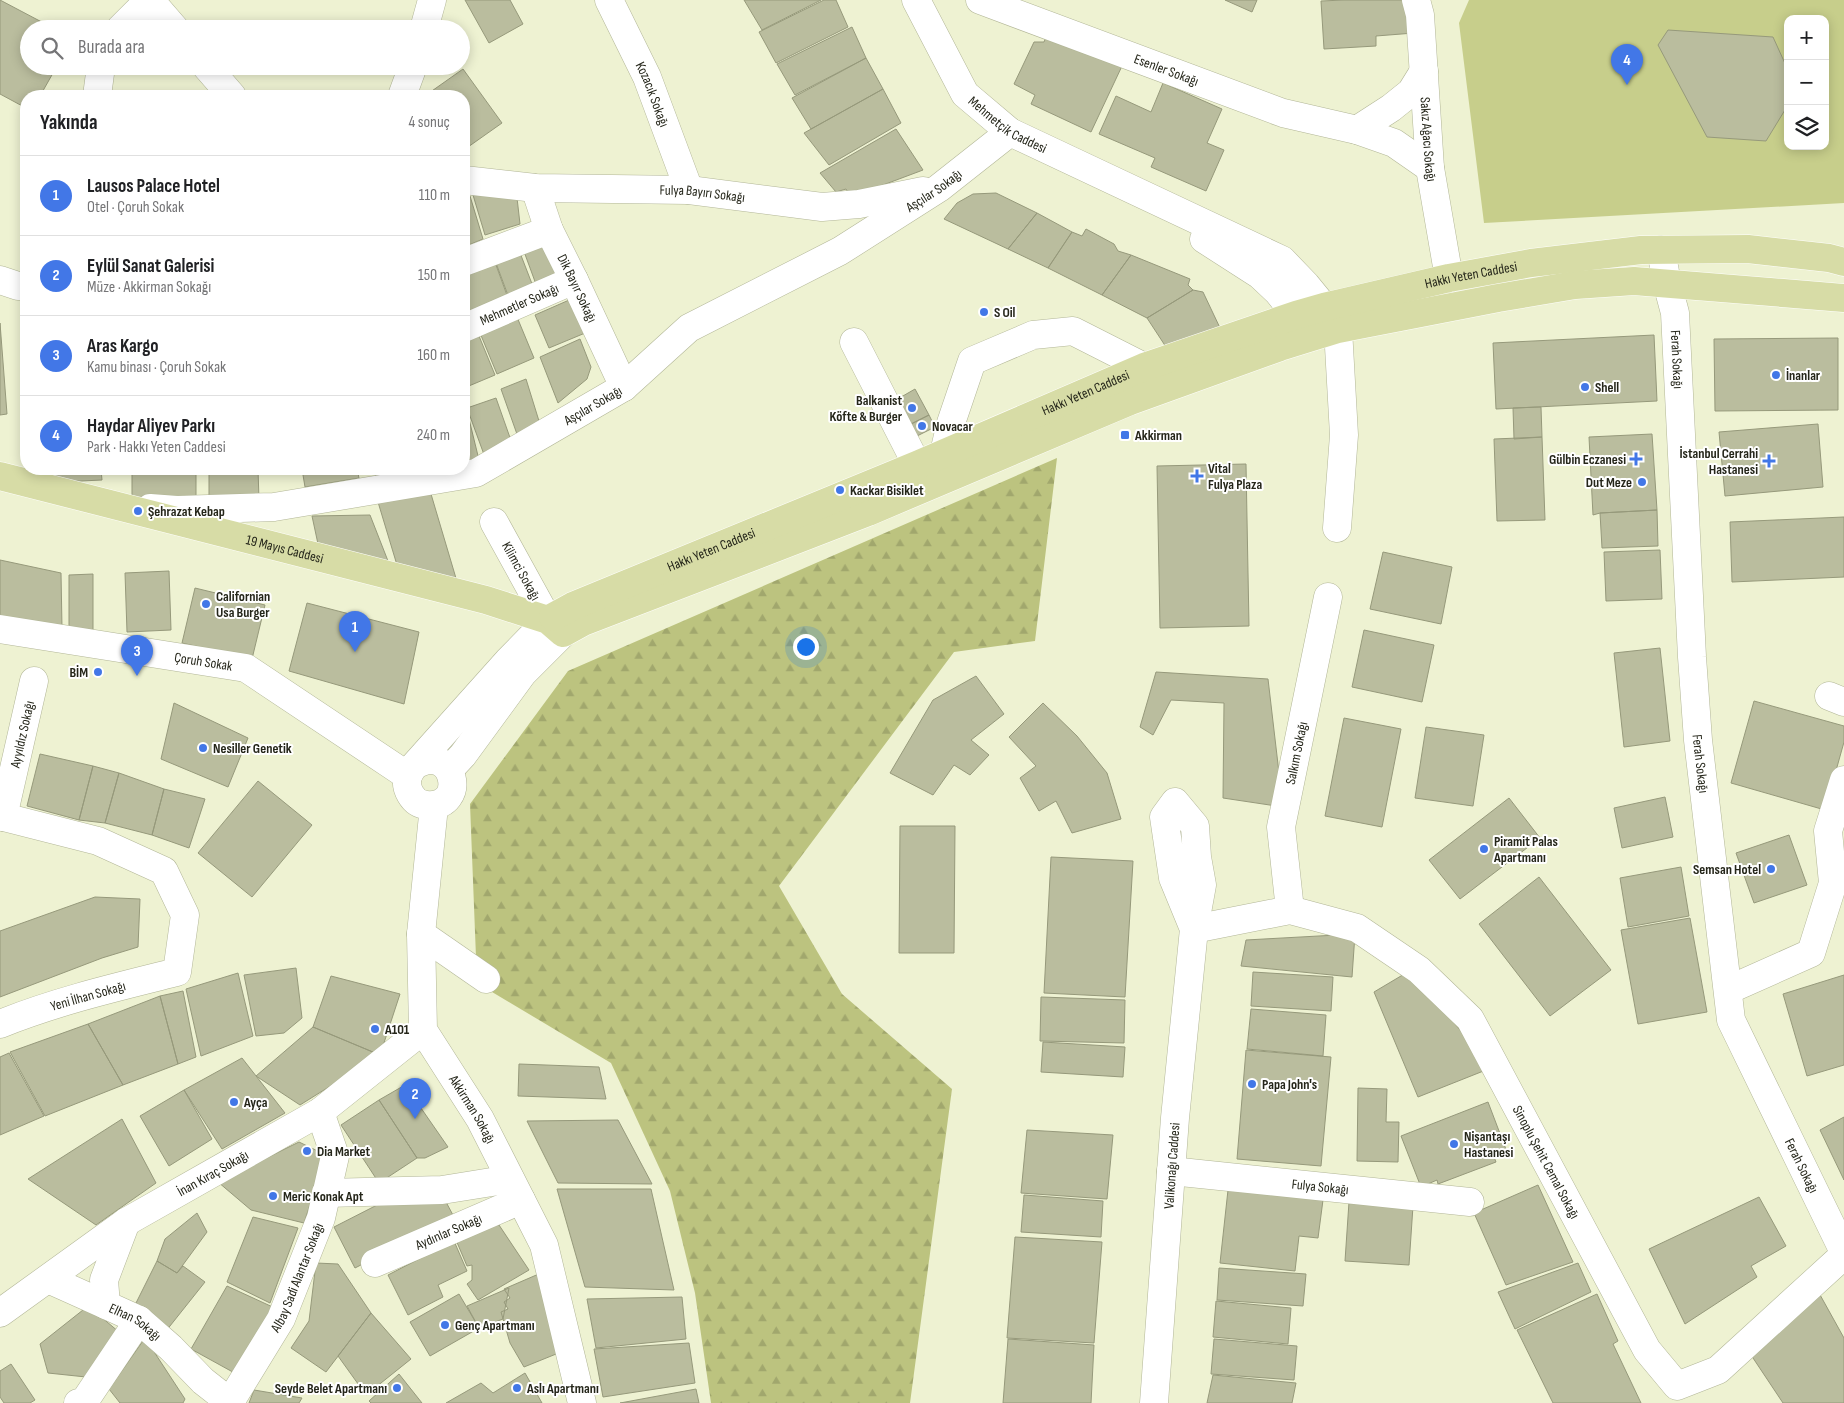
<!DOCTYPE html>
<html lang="tr">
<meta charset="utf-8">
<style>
body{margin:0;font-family:"Sofia Sans Condensed",sans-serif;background:#f6f6f6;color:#202124}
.controls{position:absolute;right:15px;top:15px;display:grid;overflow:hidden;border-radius:10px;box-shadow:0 2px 12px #0003}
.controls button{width:45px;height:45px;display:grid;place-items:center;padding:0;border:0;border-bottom:1px solid #e0e0e0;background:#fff;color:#202124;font:25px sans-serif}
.you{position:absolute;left:805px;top:646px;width:18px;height:18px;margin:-12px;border:4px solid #fff;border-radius:50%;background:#1a73e8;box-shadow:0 0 0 8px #1a73e833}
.badge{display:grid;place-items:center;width:32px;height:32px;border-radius:50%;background:#4277e7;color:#fff;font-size:16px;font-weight:700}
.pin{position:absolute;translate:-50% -41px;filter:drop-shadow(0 1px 2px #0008)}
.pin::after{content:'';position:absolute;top:26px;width:18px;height:15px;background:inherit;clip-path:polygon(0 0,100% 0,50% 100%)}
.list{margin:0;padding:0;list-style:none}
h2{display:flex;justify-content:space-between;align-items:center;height:65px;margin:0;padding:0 20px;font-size:21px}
h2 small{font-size:16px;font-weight:400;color:#757577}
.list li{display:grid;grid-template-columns:32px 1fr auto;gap:15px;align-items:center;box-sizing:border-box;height:80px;padding:0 20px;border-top:1px solid #e0e0e0}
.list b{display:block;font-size:19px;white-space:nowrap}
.list p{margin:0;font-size:16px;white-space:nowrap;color:#757577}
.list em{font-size:16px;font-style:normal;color:#757577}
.icon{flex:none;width:28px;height:28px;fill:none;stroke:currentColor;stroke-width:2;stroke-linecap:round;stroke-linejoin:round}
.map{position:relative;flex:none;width:1844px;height:1403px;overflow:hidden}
.search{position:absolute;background:#fff;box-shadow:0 2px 12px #0003;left:20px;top:20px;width:450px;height:55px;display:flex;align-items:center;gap:12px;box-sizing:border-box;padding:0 18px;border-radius:28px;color:#757577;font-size:19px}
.panel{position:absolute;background:#fff;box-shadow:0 2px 12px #0003;left:20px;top:90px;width:450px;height:385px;border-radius:20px}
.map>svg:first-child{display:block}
.green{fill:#c7ce8b;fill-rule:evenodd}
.forest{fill:url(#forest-firs)}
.building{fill:#babd9e;stroke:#96997b}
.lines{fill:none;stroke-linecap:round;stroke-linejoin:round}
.minor-casing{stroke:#b2b697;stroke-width:29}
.major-casing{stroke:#fff;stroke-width:29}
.minor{stroke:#fff;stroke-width:28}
.major{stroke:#d7dca6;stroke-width:28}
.poi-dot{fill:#4277e7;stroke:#fff;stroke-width:2}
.labels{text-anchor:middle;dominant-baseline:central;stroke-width:4;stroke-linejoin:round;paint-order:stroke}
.street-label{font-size:14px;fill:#25261a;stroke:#fff}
.poi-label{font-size:14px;font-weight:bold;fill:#25261a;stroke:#fff;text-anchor:start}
</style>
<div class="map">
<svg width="1844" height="1403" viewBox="0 0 1844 1403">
<defs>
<pattern id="forest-firs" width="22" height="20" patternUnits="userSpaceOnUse" patternTransform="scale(1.25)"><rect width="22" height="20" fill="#bcc37f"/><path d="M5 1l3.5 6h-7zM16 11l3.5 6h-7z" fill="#a1a76d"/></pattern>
</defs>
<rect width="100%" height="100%" fill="#eef2d2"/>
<!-- green -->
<path class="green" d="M1469 0H1844V203L1484 223 1459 23ZM1788 19H1825V146H1788Z"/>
<!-- forest -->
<path class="forest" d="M1057 458 1035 641 954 652 779 886 842 994 952 1089 910 1403H711L695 1293 670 1191 611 1063 477 983 470 804 568 671Z"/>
<!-- building -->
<path class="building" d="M0 0 55 29H29V66H57L40 96H26V108L0 94Z
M465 0H510L523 24 489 43Z
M744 0H821L762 30Z
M824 0H836L848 27 776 63 759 32Z
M1225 0H1257L1252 12Z
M1344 0H1412L1414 33 1376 36V46L1324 49 1321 1Z
M852 27 866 58 795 95 777 64Z
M1668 30 1773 37 1788 70V105L1766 141 1707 137 1658 45Z
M1048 32 1122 66 1091 132 1031 104 1035 95 1014 84 1034 42H1044Z
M866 58 883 89 811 129 792 98Z
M463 69 502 123 468 147 464 142V96H431L429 93Z
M1163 83 1222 109 1207 143 1224 150 1206 191 1151 167 1155 158 1099 134 1116 96 1151 112Z
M883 89 901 123 829 165 804 133Z
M896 129 923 170 851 197 846 189 836 192 820 173Z
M516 189 520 224 485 235 473 195Z
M996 193 1037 213 1008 249 944 219 957 203 973 194Z
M470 196 483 239 464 247V197Z
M1037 213 1072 232 1048 268 1008 249Z
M1086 229 1114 244 1118 251 1131 255 1102 295 1048 268 1072 232 1082 236Z
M550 235 566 277 537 287 522 246Z
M517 245 534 289 509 298 493 255Z
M492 254 508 298 464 315V264Z
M1131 255 1190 279 1188 285 1193 290 1147 318 1102 295Z
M1193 290 1203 292 1221 330 1166 347 1147 318Z
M576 297 590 331 549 348 535 315Z
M517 317 534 358 497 374 480 333Z
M0 323 7 414 0 415Z
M1654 335 1657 401 1496 409 1493 343Z
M479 336 495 375 464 388V342Z
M1838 338V410L1715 411 1714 339Z
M580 339 591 367 587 379 558 403 540 357Z
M526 379 539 421 518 437 501 389Z
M915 389 929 415 909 425 896 400Z
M496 398 514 449 486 460 467 408Z
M1541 407 1542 437 1514 439 1513 408Z
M468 415 480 464 464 468V417Z
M929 415 935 427 915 437 909 425Z
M1818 424 1823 487 1725 496 1719 432Z
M1652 434 1657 510 1600 513 1593 515 1589 437Z
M1542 437 1545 520 1497 521 1494 439Z
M1246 464 1249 626 1160 628 1157 466Z
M39 469H101L102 480 39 483Z
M132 469H196V501L132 500Z
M209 469H258L259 500 209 501Z
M302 469H357L359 478 305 487Z
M374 469H410L376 478Z
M431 494 458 585 400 575 378 502Z
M1657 510 1658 546 1602 548 1600 513Z
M370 515 388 561 318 544 312 516Z
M1844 517V577L1732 582 1730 522Z
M1660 550 1662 599 1606 601 1604 552Z
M1383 552 1452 567 1441 624 1370 609Z
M0 560 61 573 62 628 0 623Z
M169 571 171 630 127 632 125 573Z
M93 574V633L69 634V575Z
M195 588 265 605 252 659 182 643Z
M307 603 419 632 404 704 289 671Z
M1364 630 1434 645 1422 702 1352 687Z
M1660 648 1670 741 1624 747 1614 653Z
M1156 672 1268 679 1283 807 1223 798 1224 703 1171 700 1153 735 1140 727Z
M976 676 1004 714 971 740 989 755 970 775 954 765 933 795 890 773 933 700Z
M1754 701 1844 726V742L1825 810 1731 783Z
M174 703 248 738 228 787 161 759Z
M1043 703 1077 736 1107 773 1121 819 1072 833 1056 801 1039 811 1020 778 1036 766 1009 737Z
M1344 718 1401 729 1382 827 1325 816Z
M1426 727 1484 735 1473 806 1415 798Z
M40 754 93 766 79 820 27 806Z
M93 766 119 773 105 823 79 820Z
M119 773 164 789 152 835 105 823Z
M258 781 312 825 252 897 198 853Z
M164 789 205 799 189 848 152 835Z
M1665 797 1673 837 1622 848 1614 808Z
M1509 798 1540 838 1460 899 1429 860Z
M900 826H955L954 953H899Z
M1789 835 1807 885 1754 903 1736 853Z
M1051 857 1133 861 1125 997 1044 993Z
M1681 867 1689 916 1628 927 1620 878Z
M1539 877 1611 970 1550 1016 1479 924Z
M95 897 140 899 138 947 102 958 0 997V931Z
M1690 918 1707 1012 1638 1024 1621 930Z
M1355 934 1352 977 1241 966 1246 940Z
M296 968 302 1018 284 1033 256 1036 244 975Z
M1411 970 1491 1068 1418 1097 1374 992Z
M1253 972 1333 977 1331 1011 1251 1006Z
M238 973 253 1036 201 1056 186 989Z
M1844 975V1065L1807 1076 1783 994Z
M331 976 400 994 380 1055 313 1027Z
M183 991 196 1057 178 1064 160 996Z
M160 996 178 1064 123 1085 88 1024Z
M1041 997 1125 1000 1124 1043 1040 1041Z
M1251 1009 1326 1015 1323 1056 1247 1049Z
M88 1024 123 1085 45 1116 10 1052Z
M313 1027 380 1055 300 1105 256 1076Z
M1043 1042 1125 1047 1123 1077 1041 1072Z
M1246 1050 1331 1057 1321 1166 1237 1159Z
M9 1053 44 1116 0 1135V1057Z
M242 1058 285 1113 222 1149 184 1090Z
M519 1064 599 1067 606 1099 518 1096Z
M405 1085 448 1147 425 1158H417L379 1100Z
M1358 1088 1387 1089 1386 1122H1399L1398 1162 1357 1161Z
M184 1090 212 1139 169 1166 140 1116Z
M379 1100 417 1158 379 1183 341 1125Z
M1488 1102 1507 1152 1494 1157 1496 1162 1438 1184 1437 1180 1421 1187 1401 1136Z
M1844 1117V1180L1820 1130Z
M122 1119 156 1183 96 1225 28 1179Z
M618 1120 652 1184 558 1183 527 1121Z
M1027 1130 1113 1135 1107 1199 1021 1193Z
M299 1142 326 1155 304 1223 251 1210 218 1182Z
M1538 1185 1573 1262 1506 1285 1474 1213Z
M557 1189H651L674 1290 585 1287Z
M1228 1190 1323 1200 1318 1238 1299 1236 1295 1271 1220 1263Z
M1024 1195 1103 1201 1101 1237 1021 1232Z
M1759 1197 1786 1246 1751 1266 1757 1277 1685 1324 1649 1249Z
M446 1202 454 1217 355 1268 334 1227 381 1203Z
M1349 1202 1413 1206 1409 1265 1345 1261Z
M197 1213 207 1232 177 1273 157 1261 165 1239Z
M253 1217 298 1228 270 1303 227 1282Z
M499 1225 529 1270 478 1300 467 1284 472 1280V1265L467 1266 456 1240 483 1226Z
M1015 1237 1102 1242 1094 1343 1007 1338Z
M454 1241 467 1271 438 1285 443 1297 408 1315 388 1275Z
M157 1261 177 1273 183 1266 205 1282 166 1331 136 1303Z
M316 1263 338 1264 371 1313 326 1372 291 1348 309 1321Z
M1578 1263 1591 1292 1515 1329 1498 1292Z
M1219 1268 1306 1274 1303 1306 1217 1300Z
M541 1273 566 1350 524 1367 510 1343 501 1312 508 1309 504 1302 510 1298 504 1289Z
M227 1286 277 1309 240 1376 191 1349Z
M509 1288 503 1319 479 1328 467 1306Z
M1819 1293 1844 1338V1403H1783L1751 1355Z
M459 1294 479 1328 430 1356 410 1322Z
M1597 1294 1618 1341 1613 1344 1641 1403H1553L1517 1330Z
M682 1297 686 1339 596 1348 587 1299Z
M1216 1301 1291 1308 1288 1344 1213 1337Z
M88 1306 119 1332 86 1377 48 1373 40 1344Z
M371 1313 411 1359 366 1395 338 1356Z
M145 1338 185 1399 183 1403H120L109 1389Z
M1008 1339 1094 1345 1091 1403H1003Z
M1214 1339 1297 1346 1294 1380 1211 1374Z
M689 1343 695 1383 603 1397 594 1349Z
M11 1364 35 1400 30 1403H4L0 1397V1371Z
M525 1373 542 1403H446L481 1383 493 1393Z
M399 1374 422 1403H371L369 1401Z
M1213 1375 1296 1383 1292 1403H1207Z
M696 1389 699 1403H620Z
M254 1390 302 1398 299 1403H249Z"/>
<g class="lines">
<!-- minor casing -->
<g class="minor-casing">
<g id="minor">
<path d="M150 0 175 29"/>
<path id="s1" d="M609 0 647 77 689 190"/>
<path id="s2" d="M916 0 965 94 1010 132 1282 260 1306 285 1324 307"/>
<path id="s3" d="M980 0 1283 113 1357 130 1394 143 1430 168"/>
<path id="s4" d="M1416 0 1420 15 1430 168 1449 278"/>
<path d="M120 29 149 0"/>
<path d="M424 29 432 0"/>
<path d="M206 66 232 96"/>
<path d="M97 96 101 66"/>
<path d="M402 96 413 66"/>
<path d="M1357 130 1391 108 1411 92 1424 71"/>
<path id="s5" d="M464 180 535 188 689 190 822 207 859 204 923 191"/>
<path id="s6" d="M535 188 549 230 574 280 624 387"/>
<path d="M1204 239 1260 275 1278 292 1296 315"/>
<path id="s7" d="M1661 250 1667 283 1675 313 1692 657 1698 740 1731 1020 1844 1252"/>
<path d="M464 262 549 230"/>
<path d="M0 280 18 286H26"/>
<path id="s8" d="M464 328 574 280"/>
<path d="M854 342 917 465"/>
<path d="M944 453 951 423 972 361 1033 335 1073 331 1144 367"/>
<path id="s9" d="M150 508 177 510 274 507 476 473 624 387 689 328 840 251 939 188 1010 132"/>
<path d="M1337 528 1344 435 1338 329"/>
<path id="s10" d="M0 629 246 668 408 776"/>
<path d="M1829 696 1844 702"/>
<path d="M414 766C454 740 470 809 426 805 413 804 404 788 408 776 409 773 412 769 414 766L508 661 548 620 494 522"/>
<path d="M449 770 463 755 523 673 563 633"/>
<path id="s11" d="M434 806 421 934 423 1030 480 1119 544 1245 582 1403"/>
<path d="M0 816 98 841 164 871 185 915 177 972C117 987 57 1001 0 1024"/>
<path id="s12" d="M3 817 34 681"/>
<path id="s13" d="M1290 910 1281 827 1328 597"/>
<path id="s14" d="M1194 929 1290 910 1357 928 1419 970 1470 1019 1647 1350 1677 1386 1718 1370 1844 1255"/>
<path d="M421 934 486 979"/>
<path d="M1728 990 1811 953 1833 883 1828 831 1844 780"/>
<path id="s15" d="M1171 1171 1470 1202"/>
<path d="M326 1193 442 1190 510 1179"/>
<path id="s16" d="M126 1222 104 1280 106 1305 139 1320 171 1348 203 1381 231 1403"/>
<path id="s17" d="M375 1263 521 1200"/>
<path d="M48 1279 106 1305"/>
<path id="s18" d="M0 1313 126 1222 320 1112 423 1030"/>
<path id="s19" d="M230 1402 281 1319 321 1218 335 1156 320 1112"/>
<path d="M78 1403 84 1402 139 1320"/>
<path id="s20" d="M1154 1403 1175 1118 1194 929 1202 885 1197 857 1195 826 1175 802 1164 817 1173 878 1194 929"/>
</g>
</g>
<!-- major casing -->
<g class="major-casing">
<g id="major">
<path id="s21" d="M0 476 486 600 548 620 563 633 583 622 868 512 1130 401 1280 347 1338 329 1498 298 1575 285 1634 281 1844 298"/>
<path id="s22" d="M553 617 573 606 917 465 1144 367 1296 315 1324 307 1449 278 1531 263 1641 250 1748 249 1829 258 1844 262"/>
</g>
</g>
<!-- minor -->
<use href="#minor" class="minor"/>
<!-- major -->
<use href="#major" class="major"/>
</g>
<!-- markers -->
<g class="poi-dot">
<circle cx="984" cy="312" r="5"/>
<circle cx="1776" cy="375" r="5"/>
<circle cx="1585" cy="387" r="5"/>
<circle cx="912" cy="408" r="5"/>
<circle cx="922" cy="426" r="5"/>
<rect x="1120" y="430" width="10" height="10" rx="2.5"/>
<path d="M1633.5 451.5h5v5h5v5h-5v5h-5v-5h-5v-5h5z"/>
<path d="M1766.5 453.5h5v5h5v5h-5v5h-5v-5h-5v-5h5z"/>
<path d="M1194.5 468.5h5v5h5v5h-5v5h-5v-5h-5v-5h5z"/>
<circle cx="1642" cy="482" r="5"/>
<circle cx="840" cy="490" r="5"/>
<circle cx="138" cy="511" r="5"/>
<circle cx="206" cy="604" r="5"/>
<circle cx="98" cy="672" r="5"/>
<circle cx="203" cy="748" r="5"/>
<circle cx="1484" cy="849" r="5"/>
<circle cx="1771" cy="869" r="5"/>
<circle cx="375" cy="1029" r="5"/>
<circle cx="1252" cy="1084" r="5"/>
<circle cx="234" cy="1102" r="5"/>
<circle cx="1454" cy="1144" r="5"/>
<circle cx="307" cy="1151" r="5"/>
<circle cx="273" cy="1196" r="5"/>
<circle cx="445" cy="1325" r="5"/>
<circle cx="397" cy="1388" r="5"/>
<circle cx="517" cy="1388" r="5"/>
</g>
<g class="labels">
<!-- street labels -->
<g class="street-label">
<text stroke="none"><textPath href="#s3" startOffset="199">Esenler Sokağı</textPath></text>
<text stroke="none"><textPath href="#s1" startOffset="104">Kozacık Sokağı</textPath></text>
<text stroke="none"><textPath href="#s2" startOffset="159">Mehmetçik Caddesi</textPath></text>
<text stroke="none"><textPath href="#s4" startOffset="140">Sakız Ağacı Sokağı</textPath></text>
<text stroke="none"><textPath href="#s9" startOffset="869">Aşçılar Sokağı</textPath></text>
<text stroke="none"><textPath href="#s5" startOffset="239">Fulya Bayırı Sokağı</textPath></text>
<text stroke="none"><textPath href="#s22" startOffset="982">Hakkı Yeten Caddesi</textPath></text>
<text stroke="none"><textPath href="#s6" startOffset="109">Dik Bayır Sokağı</textPath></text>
<text stroke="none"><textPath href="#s8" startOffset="60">Mehmetler Sokağı</textPath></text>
<text stroke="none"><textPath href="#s7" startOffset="111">Ferah Sokağı</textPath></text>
<text stroke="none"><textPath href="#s22" startOffset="578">Hakkı Yeten Caddesi</textPath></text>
<text stroke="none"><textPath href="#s9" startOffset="464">Aşçılar Sokağı</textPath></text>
<text stroke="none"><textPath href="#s21" startOffset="294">19 Mayıs Caddesi</textPath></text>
<text stroke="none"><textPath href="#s22" startOffset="172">Hakkı Yeten Caddesi</textPath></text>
<text transform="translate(521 571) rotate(61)">Kilimci Sokağı</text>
<text stroke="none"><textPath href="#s10" startOffset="206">Çoruh Sokak</textPath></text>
<text stroke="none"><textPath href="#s12" startOffset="85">Ayyıldız Sokağı</textPath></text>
<text stroke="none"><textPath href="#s13" startOffset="159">Salkım Sokağı</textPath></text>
<text stroke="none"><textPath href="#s7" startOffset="516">Ferah Sokağı</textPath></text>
<text transform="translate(88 996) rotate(-16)">Yeni İlhan Sokağı</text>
<text stroke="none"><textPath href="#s11" startOffset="318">Akkirman Sokağı</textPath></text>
<text stroke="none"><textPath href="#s14" startOffset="475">Sinoplu Şehit Cemal Sokağı</textPath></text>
<text stroke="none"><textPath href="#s7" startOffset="936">Ferah Sokağı</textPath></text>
<text stroke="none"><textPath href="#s20" startOffset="238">Valikonağı Caddesi</textPath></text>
<text stroke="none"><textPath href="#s18" startOffset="255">İnan Kıraç Sokağı</textPath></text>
<text stroke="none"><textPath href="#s15" startOffset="150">Fulya Sokağı</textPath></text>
<text stroke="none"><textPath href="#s17" startOffset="80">Aydınlar Sokağı</textPath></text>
<text stroke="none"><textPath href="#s19" startOffset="142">Albay Sadi Alantar Sokağı</textPath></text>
<text stroke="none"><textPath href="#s16" startOffset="121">Elhan Sokağı</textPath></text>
</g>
<!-- poi labels -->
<g class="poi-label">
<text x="994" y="312">S Oil</text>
<text x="1786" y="375">İnanlar</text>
<text x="1595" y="387">Shell</text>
<text x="902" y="400" text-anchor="end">Balkanist<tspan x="902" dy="16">Köfte &amp; Burger</tspan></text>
<text x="932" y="426">Novacar</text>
<text x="1135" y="435">Akkirman</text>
<text x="1758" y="453" text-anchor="end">İstanbul Cerrahi<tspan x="1758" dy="16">Hastanesi</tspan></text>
<text x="1626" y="459" text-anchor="end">Gülbin Eczanesi</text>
<text x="1208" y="468">Vital<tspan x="1208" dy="16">Fulya Plaza</tspan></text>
<text x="1632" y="482" text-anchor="end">Dut Meze</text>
<text x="850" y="490">Kackar Bisiklet</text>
<text x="148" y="511">Şehrazat Kebap</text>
<text x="216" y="596">Californian<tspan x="216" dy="16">Usa Burger</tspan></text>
<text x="88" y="672" text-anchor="end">BİM</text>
<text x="213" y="748">Nesiller Genetik</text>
<text x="1494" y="841">Piramit Palas<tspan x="1494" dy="16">Apartmanı</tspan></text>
<text x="1761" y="869" text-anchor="end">Semsan Hotel</text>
<text x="385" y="1029">A101</text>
<text x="1262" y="1084">Papa John's</text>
<text x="244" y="1102">Ayça</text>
<text x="1464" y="1136">Nişantaşı<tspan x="1464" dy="16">Hastanesi</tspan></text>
<text x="317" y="1151">Dia Market</text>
<text x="283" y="1196">Meric Konak Apt</text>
<text x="455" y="1325">Genç Apartmanı</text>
<text x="387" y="1388" text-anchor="end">Seyde Belet Apartmanı</text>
<text x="527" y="1388">Aslı Apartmanı</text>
</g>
</g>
</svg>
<div class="controls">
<button>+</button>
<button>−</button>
<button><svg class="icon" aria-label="layers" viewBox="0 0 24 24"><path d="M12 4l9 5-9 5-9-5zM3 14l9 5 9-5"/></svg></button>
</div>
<div class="you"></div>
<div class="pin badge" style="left:355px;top:652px">1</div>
<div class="pin badge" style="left:415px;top:1119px">2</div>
<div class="pin badge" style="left:137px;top:676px">3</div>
<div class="pin badge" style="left:1627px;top:85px">4</div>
<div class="search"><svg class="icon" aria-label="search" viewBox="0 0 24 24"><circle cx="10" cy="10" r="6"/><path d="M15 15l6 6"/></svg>Burada ara</div>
<section class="panel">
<h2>Yakında<small>4 sonuç</small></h2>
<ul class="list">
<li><span class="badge">1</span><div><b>Lausos Palace Hotel</b><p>Otel · Çoruh Sokak</p></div><em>110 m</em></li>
<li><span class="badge">2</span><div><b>Eylül Sanat Galerisi</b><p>Müze · Akkirman Sokağı</p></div><em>150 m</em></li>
<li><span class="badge">3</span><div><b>Aras Kargo</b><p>Kamu binası · Çoruh Sokak</p></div><em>160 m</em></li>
<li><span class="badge">4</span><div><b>Haydar Aliyev Parkı</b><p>Park · Hakkı Yeten Caddesi</p></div><em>240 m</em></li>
</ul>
</section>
</div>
